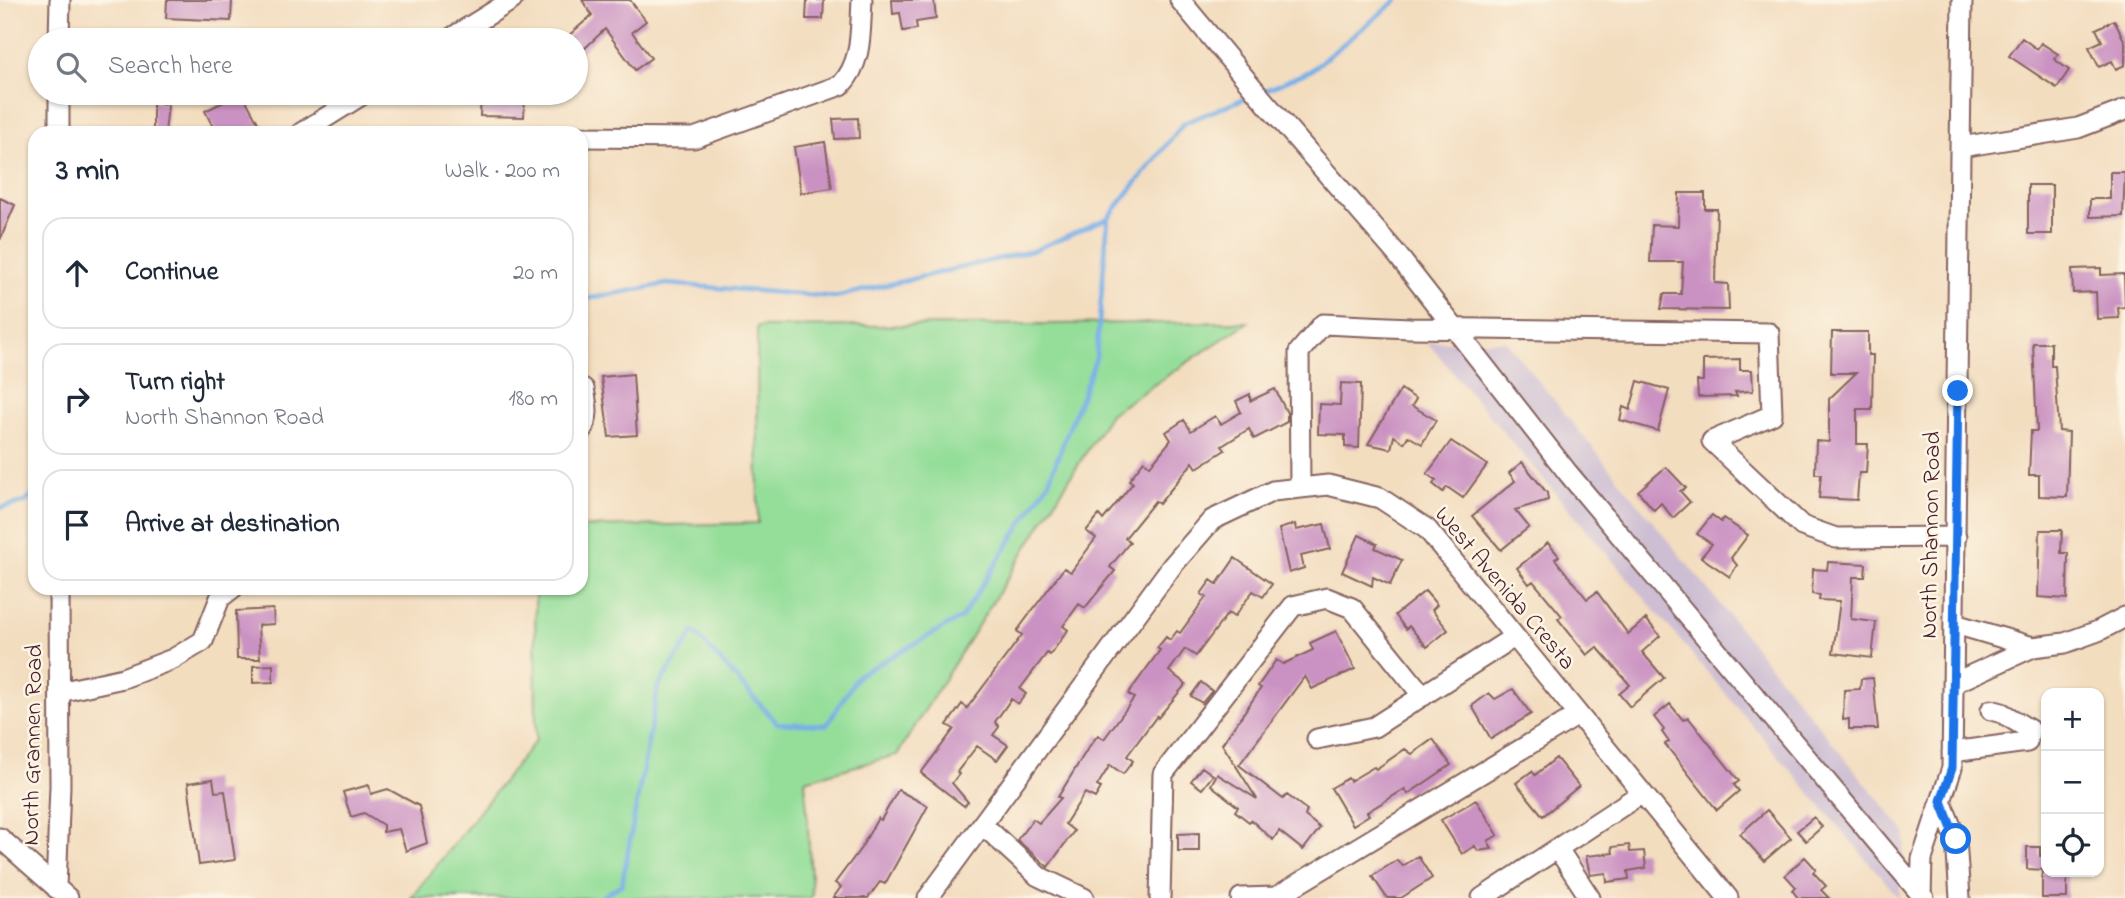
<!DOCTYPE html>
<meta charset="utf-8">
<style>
body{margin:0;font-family:"Indie Flower",sans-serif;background:#f6f6f7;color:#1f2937}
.controls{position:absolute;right:21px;bottom:21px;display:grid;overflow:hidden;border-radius:14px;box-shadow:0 2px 5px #0004}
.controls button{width:63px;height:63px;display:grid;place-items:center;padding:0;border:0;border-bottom:2px solid #e0e1e3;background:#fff;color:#1f2937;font:35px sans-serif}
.stop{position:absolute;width:21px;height:21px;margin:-16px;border:5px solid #1a73e8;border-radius:50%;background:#fff}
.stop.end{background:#1a73e8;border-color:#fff;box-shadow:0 2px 7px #0008}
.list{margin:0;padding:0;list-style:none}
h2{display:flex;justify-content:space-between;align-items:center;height:91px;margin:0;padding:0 28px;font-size:30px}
h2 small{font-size:23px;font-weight:400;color:#747a83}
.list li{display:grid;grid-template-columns:46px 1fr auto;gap:21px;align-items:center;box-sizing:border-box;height:112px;margin:0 14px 14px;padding:0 14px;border:2px solid #e0e1e3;border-radius:21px}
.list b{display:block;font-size:26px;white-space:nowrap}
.list p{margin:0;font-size:23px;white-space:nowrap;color:#747a83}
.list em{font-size:23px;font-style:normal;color:#747a83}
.icon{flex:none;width:38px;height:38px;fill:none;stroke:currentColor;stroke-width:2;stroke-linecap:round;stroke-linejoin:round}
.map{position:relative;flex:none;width:2125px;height:898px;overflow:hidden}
.search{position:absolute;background:#fff;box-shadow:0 2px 5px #0004;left:28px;top:28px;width:560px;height:77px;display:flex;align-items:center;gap:18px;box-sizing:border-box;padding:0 24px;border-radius:38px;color:#747a83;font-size:26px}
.panel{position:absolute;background:#fff;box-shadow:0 2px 5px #0004;left:28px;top:126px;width:560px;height:469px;border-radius:21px}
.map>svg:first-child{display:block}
.industrial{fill:#cdbed3}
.green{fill:#95de9a;stroke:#707e62;stroke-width:2}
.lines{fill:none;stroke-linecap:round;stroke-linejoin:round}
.stream{stroke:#78afe7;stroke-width:4.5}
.building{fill:#ca92c2}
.minor-casing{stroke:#85625f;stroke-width:23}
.minor{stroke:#fff;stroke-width:19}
.route{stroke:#1a73e8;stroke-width:9}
.labels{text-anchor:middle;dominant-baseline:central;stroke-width:5;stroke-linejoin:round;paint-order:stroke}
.street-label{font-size:24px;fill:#4a1f2b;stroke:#fcf5e5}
</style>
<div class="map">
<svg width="2125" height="898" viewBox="0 0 2125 898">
<rect width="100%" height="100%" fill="#fcf5e5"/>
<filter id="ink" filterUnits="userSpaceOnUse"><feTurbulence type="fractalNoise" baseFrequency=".0143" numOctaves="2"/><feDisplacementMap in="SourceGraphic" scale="14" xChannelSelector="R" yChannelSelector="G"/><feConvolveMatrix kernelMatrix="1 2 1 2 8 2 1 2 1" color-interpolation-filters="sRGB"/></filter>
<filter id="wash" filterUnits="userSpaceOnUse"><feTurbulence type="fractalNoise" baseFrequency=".00686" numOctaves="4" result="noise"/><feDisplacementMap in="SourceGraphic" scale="28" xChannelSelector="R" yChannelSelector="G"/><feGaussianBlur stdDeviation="1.57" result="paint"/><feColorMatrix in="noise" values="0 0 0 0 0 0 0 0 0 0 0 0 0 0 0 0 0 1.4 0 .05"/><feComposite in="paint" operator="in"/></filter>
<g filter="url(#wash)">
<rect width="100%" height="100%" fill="#f3ddbf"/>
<!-- industrial -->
<path class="industrial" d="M1506 341 1906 833 1899 898 1427 342Z"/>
<!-- green -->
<path class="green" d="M1248 322 1110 414 897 755 805 780 812 895 810 898H411L536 740 535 588H581V527L758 523 757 327Z"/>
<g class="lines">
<!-- stream -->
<path class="stream" d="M1263 91 1310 71 1397 0
M581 300 667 284 835 297 1032 251 1108 218
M0 508 25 502 35 494
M600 898 622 884 658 687 694 632 777 723 827 725 858 675 961 618 1048 483 1096 358 1108 218 1184 123 1251 96"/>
</g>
<g id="blocks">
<!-- building -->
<path class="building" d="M167 0H232L231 21 166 18Z
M582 0H630L646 21 632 32 651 58 635 70 605 29 581 52 576 47V40H570L567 37 592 15Z
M807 0H824L823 19H806Z
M892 0H934L936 19 916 22 917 29 903 31 900 13 893 14Z
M2114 20 2125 42V65L2116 69 2112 61 2099 67 2089 47 2102 41 2096 29Z
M2022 38 2037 49 2041 43 2058 54 2054 59 2069 70 2057 88 2009 56Z
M242 93 261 128 251 133H216L205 111Z
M481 93H525L524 117 480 116Z
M153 101 168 105 165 133H153Z
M858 118 859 138 835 139 833 119Z
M825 142 832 188 801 193 794 147Z
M2110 172H2125L2123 216 2090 217V199H2110Z
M2028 185H2052V234H2028Z
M1679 193H1705V209H1717L1715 283 1728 284 1729 310 1661 309 1664 294H1681L1683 262H1650L1652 225 1678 226Z
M0 198 15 205 0 240Z
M2101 268V275L2124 274 2125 307 2118 308 2119 318 2097 319 2096 292 2073 293 2072 269Z
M1832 332H1868V355H1873L1872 409H1857V444H1868L1866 473H1859L1857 500 1819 498 1821 474H1815L1816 441 1829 442V399L1856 373H1831Z
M2033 343H2051V366H2055L2059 431 2069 432 2067 497 2039 496V475H2029L2031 431H2037Z
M1740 359V370H1752L1753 391 1735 392 1737 396 1698 397 1697 381H1703V360Z
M633 374 637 435 609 437 601 377Z
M1638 381 1669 390 1658 431 1620 420 1623 407 1630 410Z
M1341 383 1361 384 1359 448 1345 447V435L1318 434 1319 404 1340 405Z
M1275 389 1287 413V422L1254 439 1249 429 1222 446 1225 450 1197 468 1193 462 1159 504 1155 501 1125 538 1130 542 1110 567 1115 571 1085 608 1079 604 1063 626 1068 630 1050 655 1047 653 1020 689 1026 694 1018 704 1011 699 995 722 999 727 993 735 1008 745 997 760 977 746 957 772 959 774 952 783 968 802 964 806 921 773 954 729 947 725 962 704 967 708 1022 635 1017 631 1046 592 1064 568 1071 572 1096 538 1086 531 1099 515 1103 520 1133 483 1129 480 1144 461 1150 466 1171 440 1166 432 1184 420 1191 431 1215 416 1221 424 1241 412 1236 401 1250 394V401Z
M1401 389 1416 399 1412 406 1436 420 1422 444 1408 436 1404 443 1394 436 1391 449 1368 444Z
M1451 441 1487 465 1463 498 1447 487 1443 492 1433 484 1436 480 1427 474Z
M1522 462 1547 493 1548 500 1515 510 1529 527 1501 550 1472 516 1515 481 1509 473Z
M1666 467 1686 488 1680 491 1690 502 1673 518 1661 503 1654 510 1638 491Z
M1712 515 1721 522 1723 518 1748 535 1731 558 1737 565 1730 577 1701 557 1712 544 1697 534Z
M1295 524 1296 530 1324 524 1330 549 1301 556 1304 568 1289 573 1279 529Z
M2040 530H2062L2061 553H2068L2067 599 2038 597Z
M1359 535 1377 544 1375 548 1402 560 1390 585 1373 577 1372 586 1342 572Z
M1548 543 1559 556 1555 559 1587 599 1597 592 1628 634 1646 619 1660 636 1642 652 1664 678 1630 707 1619 694 1630 685 1597 647 1587 655 1558 619 1562 616 1533 581 1529 584 1517 568Z
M1235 558 1272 584 1263 597 1253 591 1234 617 1228 613 1196 656 1185 649 1169 671 1186 684 1158 718 1157 716 1127 756 1133 761 1123 774 1110 765 1097 786 1101 788 1095 798 1085 793 1065 824 1074 831 1048 867 1017 840 1033 819 1039 823 1061 798 1058 797 1088 748 1098 735 1104 739 1134 698 1128 694 1160 650 1157 648 1166 637 1170 640 1177 631 1180 633 1206 597 1201 594 1211 580 1217 584Z
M1828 562 1866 564 1865 577H1853L1851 619 1876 622 1872 658 1833 653 1840 601 1819 600 1820 595 1812 594 1813 569 1827 570Z
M1425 591 1437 605 1432 610 1448 630 1427 647 1409 626 1406 629 1395 615Z
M273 609 274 624 258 625 260 659H237L236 611Z
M1336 631 1355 669 1312 689 1305 676 1239 765 1283 799 1287 795 1307 810 1305 816 1320 828 1303 850 1279 831 1273 840 1251 820 1249 822 1235 811 1238 807 1211 785 1217 774 1257 799 1222 744 1261 688 1258 686 1276 660 1283 664 1313 650 1310 643Z
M273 665V682L253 683V666Z
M1873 678 1878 729H1849V719L1843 720 1844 690 1860 689 1861 679Z
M1201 682 1212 691 1202 703 1191 696Z
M1513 689 1531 714 1491 739 1472 706 1489 693 1495 699Z
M1670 704 1683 720 1688 717 1739 781 1734 785 1739 791 1717 810 1665 744 1669 742 1662 732 1664 730 1654 717Z
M1433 739 1451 765 1408 794 1405 789 1367 812 1369 815 1353 825 1331 788 1348 778 1350 781 1374 767 1376 769 1405 749 1412 754Z
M1556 758 1579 786 1543 816 1516 783 1532 771 1535 775Z
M1202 767 1213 775 1202 789 1191 781Z
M213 779 215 792 225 791 235 860 199 865 188 783Z
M369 785 371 794 388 789 419 806 427 843 406 851 399 829 383 832V825L364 813 351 817 343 792Z
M898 790 928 806 885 884 880 882 868 898H833L841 887 835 883 861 848 878 818 881 820Z
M1476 800 1498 835 1488 841 1492 849 1478 851 1475 846 1462 854 1441 820Z
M1767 810 1791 838 1764 861 1740 834Z
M1814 817 1822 827 1806 841 1797 831Z
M1199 833V851H1178V834Z
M1629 845 1630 852 1644 851 1646 868 1628 871 1629 879 1607 882 1606 873 1590 875 1586 856 1613 853 1612 847Z
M2027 847H2040V856H2046V870L2027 869Z
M1418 856 1432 878 1401 898H1387L1372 876 1397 860 1403 866Z
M1805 857 1816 869 1813 872 1826 886 1821 890 1829 898H1798L1792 890 1796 887 1785 875Z
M2042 872H2067V898H2042Z"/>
</g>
</g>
<g filter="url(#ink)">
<use href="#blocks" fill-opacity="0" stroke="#85625f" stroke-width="2"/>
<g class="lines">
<!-- minor casing -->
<g class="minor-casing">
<path id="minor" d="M1180 0 1264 101 1395 252 1568 473 1924 898
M59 40 60 0
M448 40 512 0
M59 133V93
M301 133 365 93
M581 137 694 138 841 85C863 62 860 30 862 0
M1961 147 2078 128 2125 110
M581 387 584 389C587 405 590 417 581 431
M1300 488 1299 352 1323 324 1410 328 1769 333 1772 415 1712 441 1802 526 1836 538 1956 537
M1955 624 2033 647 2065 643 2098 631 2125 617
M1954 683 2033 647
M60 692 123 678 173 659 203 641 220 598 233 588
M1317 739 1374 727 1514 637
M1952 752 2027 742 2030 730 2002 713 1991 710
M1941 801 1956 839 1960 898
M982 824 1038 876 1084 898
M0 838 68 898
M1558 849 1590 898
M56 888 60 786 59 588
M928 898 1172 566 1212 520 1273 491 1328 485 1380 498 1427 529 1728 898
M1160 898 1163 774 1293 606 1327 598 1352 608 1423 696
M1241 898 1276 897 1578 715
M1482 898 1642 793
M1921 898 1922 859 1952 768 1962 0"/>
</g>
<!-- minor -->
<use href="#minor" class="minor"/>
</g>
</g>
<g class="lines" filter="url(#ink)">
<!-- route -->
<path class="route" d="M1956 839 1941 801 1952 768 1958 391"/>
</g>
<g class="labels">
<!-- street labels -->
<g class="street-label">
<text transform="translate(1932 535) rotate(-89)">North Shannon Road</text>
<text transform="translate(1504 589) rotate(50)">West Avenida Cresta</text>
<text transform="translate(34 745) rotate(-89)">North Grannen Road</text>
</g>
</g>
</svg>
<div class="controls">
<button>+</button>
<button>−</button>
<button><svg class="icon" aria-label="locate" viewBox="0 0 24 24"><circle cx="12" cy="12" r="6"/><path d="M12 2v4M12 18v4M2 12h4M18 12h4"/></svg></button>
</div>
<div class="stop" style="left:1956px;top:839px"></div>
<div class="stop end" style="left:1958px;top:391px"></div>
<div class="search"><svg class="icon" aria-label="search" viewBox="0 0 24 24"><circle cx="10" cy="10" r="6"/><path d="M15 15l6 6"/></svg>Search here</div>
<section class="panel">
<h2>3 min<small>Walk · 200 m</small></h2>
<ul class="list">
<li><svg class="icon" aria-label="ahead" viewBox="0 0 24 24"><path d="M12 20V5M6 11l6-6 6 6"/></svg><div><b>Continue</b></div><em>20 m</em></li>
<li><svg class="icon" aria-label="right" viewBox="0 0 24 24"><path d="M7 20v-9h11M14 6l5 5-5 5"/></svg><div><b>Turn right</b><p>North Shannon Road</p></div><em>180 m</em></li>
<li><svg class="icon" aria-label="arrive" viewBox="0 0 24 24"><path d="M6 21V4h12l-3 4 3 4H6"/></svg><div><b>Arrive at destination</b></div></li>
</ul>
</section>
</div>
